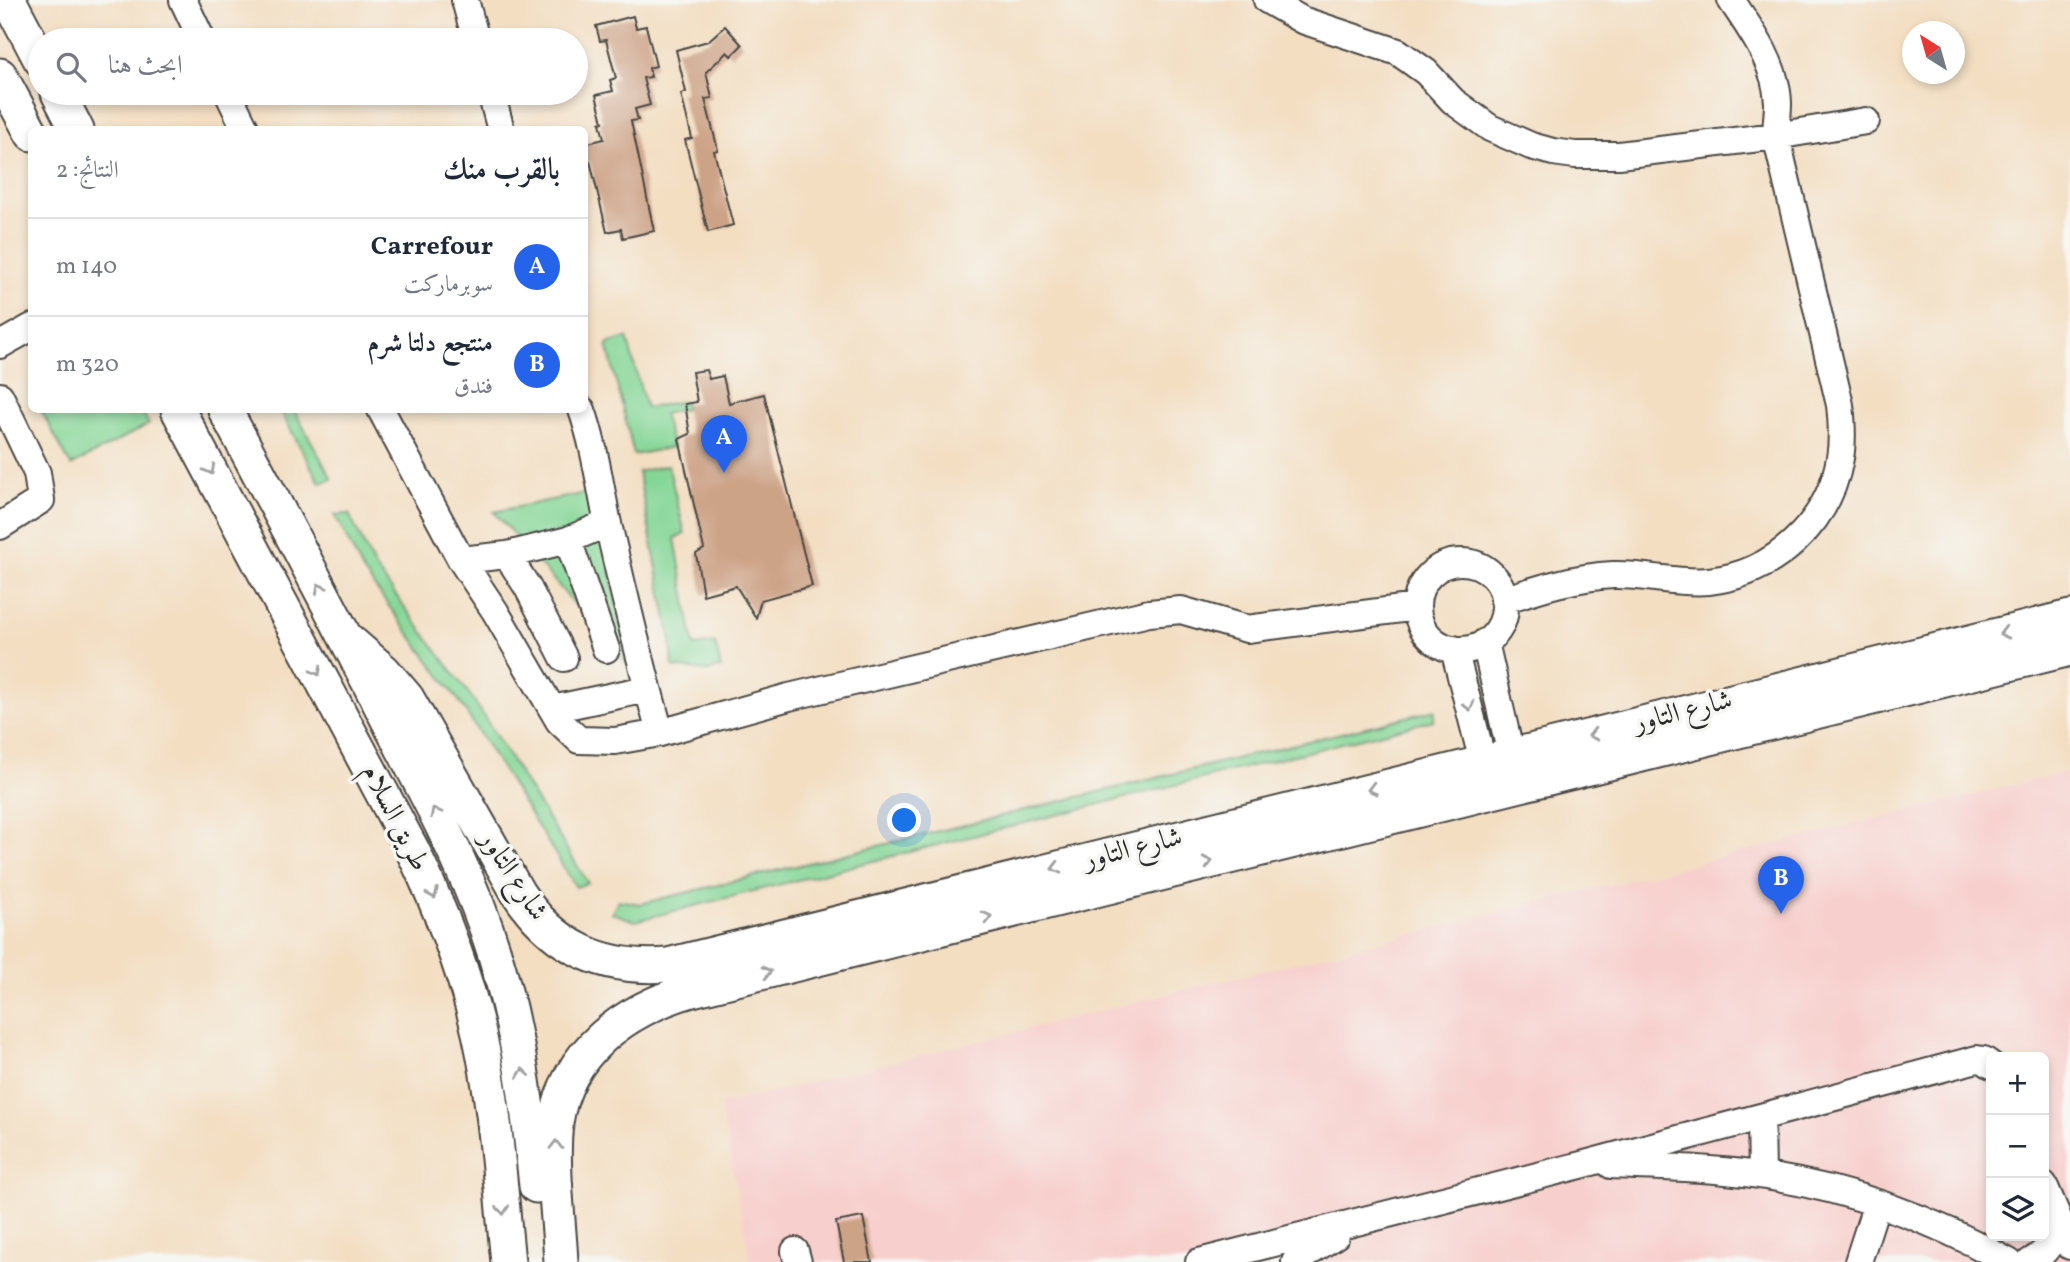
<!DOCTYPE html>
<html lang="ar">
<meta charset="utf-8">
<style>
body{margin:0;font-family:Vollkorn,Amiri,serif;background:#f2f2f3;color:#1f2937;direction:rtl}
.controls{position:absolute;right:21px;bottom:21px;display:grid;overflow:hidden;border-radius:10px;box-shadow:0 4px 10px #0003}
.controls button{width:63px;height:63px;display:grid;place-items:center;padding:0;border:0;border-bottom:2px solid #e0e1e3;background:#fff;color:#1f2937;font:35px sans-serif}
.compass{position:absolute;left:1902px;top:21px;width:63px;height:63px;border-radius:50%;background:#fff;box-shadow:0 4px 10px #0003;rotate:323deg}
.you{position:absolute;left:905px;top:821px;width:24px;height:24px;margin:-18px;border:5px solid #fff;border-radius:50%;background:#1a73e8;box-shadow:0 0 0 10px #1a73e833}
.badge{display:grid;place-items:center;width:46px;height:46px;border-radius:50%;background:#2563eb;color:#fff;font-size:23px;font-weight:700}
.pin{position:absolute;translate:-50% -58px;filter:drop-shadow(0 2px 4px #0008)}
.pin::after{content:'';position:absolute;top:37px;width:24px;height:21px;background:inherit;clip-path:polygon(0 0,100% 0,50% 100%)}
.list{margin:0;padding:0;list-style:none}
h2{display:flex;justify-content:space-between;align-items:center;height:91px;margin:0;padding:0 28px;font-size:30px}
h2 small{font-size:23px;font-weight:400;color:#747a83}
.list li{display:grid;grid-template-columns:46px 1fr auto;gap:21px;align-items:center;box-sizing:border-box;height:98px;padding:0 28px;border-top:2px solid #e0e1e3}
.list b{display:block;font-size:26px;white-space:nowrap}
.list p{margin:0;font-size:23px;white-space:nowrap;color:#747a83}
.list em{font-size:23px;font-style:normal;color:#747a83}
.icon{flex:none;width:38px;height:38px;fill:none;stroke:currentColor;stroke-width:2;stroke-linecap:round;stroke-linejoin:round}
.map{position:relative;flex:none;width:2070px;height:1262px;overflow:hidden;direction:ltr}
.search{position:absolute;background:#fff;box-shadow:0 4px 10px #0003;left:28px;top:28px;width:560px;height:77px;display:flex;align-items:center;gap:18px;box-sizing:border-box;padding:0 24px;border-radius:38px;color:#747a83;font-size:26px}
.panel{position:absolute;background:#fff;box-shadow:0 4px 10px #0003;left:28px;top:126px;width:560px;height:287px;border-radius:10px;direction:rtl}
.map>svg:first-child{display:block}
.built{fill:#f7d0cd;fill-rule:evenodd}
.green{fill:#84d696;stroke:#588060;stroke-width:2}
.building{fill:#cda387}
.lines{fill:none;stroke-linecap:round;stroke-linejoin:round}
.minor-casing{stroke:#494642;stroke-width:30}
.major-casing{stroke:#494642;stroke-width:37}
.minor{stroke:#fff;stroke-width:26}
.major{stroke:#fff;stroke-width:33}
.oneway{stroke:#a0a0a0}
.labels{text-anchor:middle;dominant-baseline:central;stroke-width:7;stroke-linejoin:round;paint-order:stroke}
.street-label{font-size:28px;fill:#2b2b2b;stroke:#f6f6f2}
</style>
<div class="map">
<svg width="2070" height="1262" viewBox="0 0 2070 1262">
<rect width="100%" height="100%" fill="#f6f6f2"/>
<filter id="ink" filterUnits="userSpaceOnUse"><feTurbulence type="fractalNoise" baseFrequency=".0143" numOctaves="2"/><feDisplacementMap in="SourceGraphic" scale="14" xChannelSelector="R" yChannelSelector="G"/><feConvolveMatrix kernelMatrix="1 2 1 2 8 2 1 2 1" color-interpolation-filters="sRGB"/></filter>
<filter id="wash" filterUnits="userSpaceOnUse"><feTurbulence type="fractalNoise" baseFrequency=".00686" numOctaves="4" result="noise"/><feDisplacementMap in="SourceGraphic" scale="28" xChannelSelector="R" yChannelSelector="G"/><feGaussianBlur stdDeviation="1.57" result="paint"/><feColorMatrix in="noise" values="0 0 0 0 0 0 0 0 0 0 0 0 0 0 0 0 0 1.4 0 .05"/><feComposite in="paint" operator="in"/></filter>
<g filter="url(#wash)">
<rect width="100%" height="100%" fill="#f3dec2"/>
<!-- built -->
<path class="built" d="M2070 771V1262H751L720 1105ZM1991 1057H2044V1236H1991Z"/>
<!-- green -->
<path class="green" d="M627 338 646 408 684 401 686 409 663 414 673 447 634 455 607 344Z
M41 410H141L149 424 71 466Z
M280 410H294L332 479 320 483Z
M668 465 685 534 675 538 694 646 715 643 721 668 708 671 673 667 671 640 638 472Z
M595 491 628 665 494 512Z
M349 514 374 566 473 699 588 883 576 887 459 701 363 571 335 515Z
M1435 710 1434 720 635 921 612 913 618 900 640 904Z"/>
<g id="blocks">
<!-- building -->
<path class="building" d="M633 16 636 28 646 26 656 66 649 68 651 77 643 78 650 105 635 109 638 120 631 121 654 231 623 238 621 229 607 232 590 161 584 162V144L604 139 600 123 603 122 596 95 613 91 610 80 616 78 606 40 600 41 596 26Z
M725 26 742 45 731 56 727 52 706 72 712 98 705 99 718 150 714 151 733 225 708 232 685 140 692 138 681 94 686 92 676 50 708 41Z
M706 370 709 379 723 376 729 403 764 394 812 586 761 600 756 618 736 586 703 595 696 554 704 549 679 439 690 434 685 404 697 402 692 372Z
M863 1217 872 1262H844L836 1222Z"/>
</g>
</g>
<g filter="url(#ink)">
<use href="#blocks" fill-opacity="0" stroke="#494642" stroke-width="2"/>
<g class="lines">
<!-- minor casing -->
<g class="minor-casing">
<path id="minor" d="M183 0 202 40
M465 0 476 40
M1267 0 1302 20 1398 52 1426 72 1453 101 1490 128 1531 146 1553 152 1575 155H1619L1776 136 1866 121
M228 93 246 130
M491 93 501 130
M0 345 32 327
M0 396 37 473 41 500 0 526
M381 410 461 560 495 611 559 721 579 740 615 741 660 733 789 697 1149 613 1181 610 1247 629 1417 607
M582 410C595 447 600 486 608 524 624 595 641 664 660 733
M568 540 606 649
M507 555 528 588 564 658
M461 560 507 555 568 540 608 523
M1417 606a44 44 0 1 1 88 0a44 44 0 1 1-88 0Z
M1504 600C1540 588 1575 577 1613 575 1646 574 1677 584 1709 581 1774 574 1829 523 1840 458 1843 441 1842 423 1840 405L1776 136C1776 125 1778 114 1778 103 1777 65 1751 30 1731 0
M1485 642 1511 755
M1454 649 1483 762
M552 709 647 689
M1761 1118 1762 1175
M1611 1165C1662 1167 1714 1168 1765 1176 1851 1189 1933 1219 2009 1262
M2044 1185 2070 1246
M795 1251 798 1262
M1199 1262 1581 1165 1977 1059 1984 1060 1991 1065
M1295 1262 1336 1235
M1858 1262 1877 1203
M2030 1262C2047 1253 2056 1238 2058 1219"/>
</g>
<!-- major casing -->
<g class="major-casing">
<path id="major" d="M9 0 40 59
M0 75 32 134
M58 93 77 130
M178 410 413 851C441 910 464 970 479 1033 496 1108 500 1186 508 1262
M225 410C282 516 338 622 393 730 430 802 470 874 494 952 518 1029 528 1107 536 1186
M346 638 384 671 407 698 518 893C554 948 603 970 668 965L2070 617
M561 1262C559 1220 551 1163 556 1123 566 1051 626 1009 692 990L2070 649"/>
</g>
<!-- minor -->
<use href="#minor" class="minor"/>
<!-- major -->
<use href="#major" class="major"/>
</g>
<!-- one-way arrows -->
<defs><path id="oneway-chevron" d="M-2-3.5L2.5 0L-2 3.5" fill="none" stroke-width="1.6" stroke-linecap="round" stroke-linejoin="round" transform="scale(1.75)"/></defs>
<g class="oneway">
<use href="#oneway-chevron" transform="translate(210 470) rotate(62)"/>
<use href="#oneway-chevron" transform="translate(320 588) rotate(-118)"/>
<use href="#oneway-chevron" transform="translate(2004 633) rotate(166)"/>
<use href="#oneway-chevron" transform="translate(317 671) rotate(62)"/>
<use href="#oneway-chevron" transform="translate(1469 706) rotate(75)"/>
<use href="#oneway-chevron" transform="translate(1593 735) rotate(166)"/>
<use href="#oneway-chevron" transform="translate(1372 789) rotate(166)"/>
<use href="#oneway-chevron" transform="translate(435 812) rotate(-117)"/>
<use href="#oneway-chevron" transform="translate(1208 862) rotate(-14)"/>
<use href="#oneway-chevron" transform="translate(1056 868) rotate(166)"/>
<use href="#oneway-chevron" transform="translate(433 894) rotate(67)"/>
<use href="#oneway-chevron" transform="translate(987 917) rotate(-14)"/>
<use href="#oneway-chevron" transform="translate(767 972) rotate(-14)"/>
<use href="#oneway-chevron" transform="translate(523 1073) rotate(-99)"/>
<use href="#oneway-chevron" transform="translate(556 1145) rotate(-90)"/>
<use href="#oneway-chevron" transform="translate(503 1210) rotate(84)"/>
</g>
</g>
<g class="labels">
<!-- street labels -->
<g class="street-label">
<text transform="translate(1683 712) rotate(-14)">شارع التاور</text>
<text transform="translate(395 818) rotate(63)">طريق السلام</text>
<text transform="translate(1133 849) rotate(-14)">شارع التاور</text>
<text transform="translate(513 876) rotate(57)">شارع التاور</text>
</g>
</g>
</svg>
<div class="controls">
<button>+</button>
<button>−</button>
<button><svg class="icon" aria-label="layers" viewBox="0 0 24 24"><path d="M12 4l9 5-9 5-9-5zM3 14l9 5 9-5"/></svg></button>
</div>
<svg class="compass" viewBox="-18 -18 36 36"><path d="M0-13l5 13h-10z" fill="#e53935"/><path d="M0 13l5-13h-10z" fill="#747a83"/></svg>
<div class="you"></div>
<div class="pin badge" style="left:724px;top:473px">A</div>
<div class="pin badge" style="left:1781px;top:914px">B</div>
<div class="search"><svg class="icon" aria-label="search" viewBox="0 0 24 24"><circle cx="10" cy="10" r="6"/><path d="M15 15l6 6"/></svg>ابحث هنا</div>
<section class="panel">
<h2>بالقرب منك<small>النتائج: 2</small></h2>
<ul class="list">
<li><span class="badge">A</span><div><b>Carrefour</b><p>سوبرماركت</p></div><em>140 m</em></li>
<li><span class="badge">B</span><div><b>منتجع دلتا شرم</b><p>فندق</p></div><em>320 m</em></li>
</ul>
</section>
</div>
